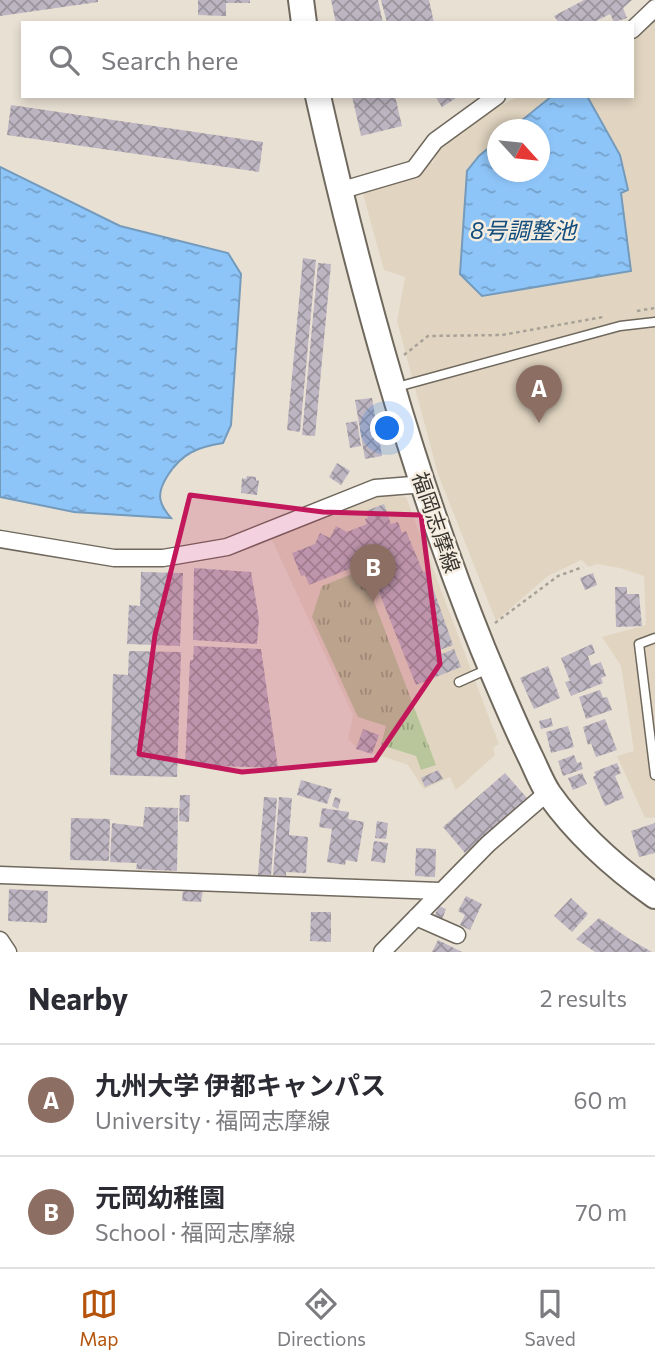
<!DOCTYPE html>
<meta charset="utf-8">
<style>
body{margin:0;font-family:Commissioner,"Noto Sans JP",sans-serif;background:#f7f7f7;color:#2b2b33}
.compass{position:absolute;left:487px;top:119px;width:63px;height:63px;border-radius:50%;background:#fff;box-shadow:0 4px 10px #0003;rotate:117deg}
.you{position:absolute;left:388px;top:429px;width:24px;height:24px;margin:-18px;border:5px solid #fff;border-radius:50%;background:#1a73e8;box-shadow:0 0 0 10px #1a73e833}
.badge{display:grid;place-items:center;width:46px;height:46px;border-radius:50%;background:#b45309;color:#fff;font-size:23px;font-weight:700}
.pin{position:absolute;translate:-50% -58px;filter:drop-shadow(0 2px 4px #0008)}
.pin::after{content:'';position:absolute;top:37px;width:24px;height:21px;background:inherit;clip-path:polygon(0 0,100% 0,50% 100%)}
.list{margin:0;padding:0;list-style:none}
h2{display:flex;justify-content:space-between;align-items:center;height:91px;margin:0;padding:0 28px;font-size:30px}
h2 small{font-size:23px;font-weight:400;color:#7c7c81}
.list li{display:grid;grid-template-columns:46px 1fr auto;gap:21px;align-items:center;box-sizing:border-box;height:112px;padding:0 28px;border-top:2px solid #e1e1e2}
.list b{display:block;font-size:26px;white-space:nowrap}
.list p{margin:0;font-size:23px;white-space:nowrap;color:#7c7c81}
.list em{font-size:23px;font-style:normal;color:#7c7c81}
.icon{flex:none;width:38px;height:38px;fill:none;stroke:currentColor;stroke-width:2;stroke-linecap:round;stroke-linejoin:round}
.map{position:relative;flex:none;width:655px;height:952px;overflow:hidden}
.search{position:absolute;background:#fff;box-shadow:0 4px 10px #0003;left:21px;right:21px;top:21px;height:77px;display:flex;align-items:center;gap:18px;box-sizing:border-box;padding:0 24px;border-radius:0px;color:#7c7c81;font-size:26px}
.sheet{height:315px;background:#fff}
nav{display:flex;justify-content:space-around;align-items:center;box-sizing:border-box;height:98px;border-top:2px solid #e1e1e2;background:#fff;font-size:19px;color:#7c7c81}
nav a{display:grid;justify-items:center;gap:4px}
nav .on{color:#b45309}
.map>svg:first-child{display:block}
.built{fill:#e1d5c1;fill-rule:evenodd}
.park{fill:url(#park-tufts)}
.water{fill:url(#water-ripples);stroke:#749abc;stroke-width:2}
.building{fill:url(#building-cross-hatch)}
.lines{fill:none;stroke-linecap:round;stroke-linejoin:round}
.lane-casing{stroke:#6f685d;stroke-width:11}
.street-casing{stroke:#6f685d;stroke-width:19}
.primary-casing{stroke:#6f685d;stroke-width:28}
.path{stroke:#a7a197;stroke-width:2.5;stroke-dasharray:3.5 3.5;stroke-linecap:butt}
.lane{stroke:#fff;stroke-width:8}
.street{stroke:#fff;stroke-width:16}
.primary{stroke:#fff;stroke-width:24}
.marked{fill:#c2185b;fill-opacity:0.2;stroke:#c2185b;stroke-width:5;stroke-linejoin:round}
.labels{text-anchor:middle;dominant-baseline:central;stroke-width:5;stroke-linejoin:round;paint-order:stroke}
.street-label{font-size:21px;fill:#37342f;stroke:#f5ede0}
.water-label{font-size:23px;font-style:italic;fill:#134e7e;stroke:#f5ede0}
</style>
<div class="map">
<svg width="655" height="952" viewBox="0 0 655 952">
<defs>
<pattern id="park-tufts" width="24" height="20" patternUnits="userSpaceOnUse" patternTransform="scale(1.75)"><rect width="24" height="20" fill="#b9c69b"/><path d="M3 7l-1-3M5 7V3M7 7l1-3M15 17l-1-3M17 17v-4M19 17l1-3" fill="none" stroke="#97a27f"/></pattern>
<pattern id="water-ripples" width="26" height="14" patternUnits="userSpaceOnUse" patternTransform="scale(1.75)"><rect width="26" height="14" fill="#8ec5f9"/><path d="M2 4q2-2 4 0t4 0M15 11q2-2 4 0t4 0" fill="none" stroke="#75a1ca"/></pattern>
<pattern id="building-cross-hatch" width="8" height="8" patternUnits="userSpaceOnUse" patternTransform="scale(1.75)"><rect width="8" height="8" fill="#bdb5c1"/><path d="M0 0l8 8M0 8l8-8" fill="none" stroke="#9a949d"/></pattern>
</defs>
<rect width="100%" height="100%" fill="#e8e0d3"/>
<!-- built -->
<path class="built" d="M655 18V817L645 818 617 756 634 751 621 666 602 637 646 625 644 576 620 568 597 564 589 567 581 560 548 576 496 621 438 474 397 321 405 277 384 270 358 176 364 180 405 169 415 159 433 163 437 153 447 143 445 139 479 117 519 96H632V38L644 32ZM498 130H540V172H498Z
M377 495 406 497 499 744 493 748 495 755 456 790 450 777 424 789 408 765 357 748 348 739 353 715 271 538 292 528Z"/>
<!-- park -->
<path class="park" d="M362 570 436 765 421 770 416 756 381 745 386 726 358 717 312 617 322 586Z"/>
<!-- water -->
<path class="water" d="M552 96H587L620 155 628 190 621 193 631 271 482 296 460 274 467 171 479 156 497 141 498 172H540V130L511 129Z
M0 167 120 226 228 253 241 274 231 425 223 443C198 447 182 453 168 475 157 492 157 502 171 518L74 512 0 497Z"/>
<!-- building -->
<path class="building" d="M0 0H98V2L0 16Z
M198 0H250V3H226V16L198 15Z
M331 0H378L383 23H336Z
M381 0H429L434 23H387Z
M584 0H632L623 8 627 18 614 22 610 14 592 23H559L554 16Z
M352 96H395L402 126 361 136Z
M435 96H459L442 107Z
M11 105 263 142 259 172 7 135Z
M303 258 316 260 300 432 287 430Z
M318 263 331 264 315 436 302 435Z
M372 398 382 456 365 459 355 400Z
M357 421 361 446 350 448 346 423Z
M337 463 350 471 341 485 329 477Z
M247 476 256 477V481L259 480 257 495 241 493 242 478 246 479Z
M384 504 391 524 398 522 402 533 406 531 423 572 427 571 453 645 440 650 442 654 454 649 461 667 416 685 367 562 309 585 305 575 301 576 292 553 315 544 320 533 330 538 336 526 347 532 367 524 365 519 368 518 366 511Z
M194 568 251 572 259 619 257 644 193 640Z
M141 572 183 573 180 646 127 644 129 605 140 606Z
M593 573 597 585 585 590 580 578Z
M615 587H627V594H639L642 626 616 627Z
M592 644 595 653 588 656 591 666 601 662 606 676 601 678 603 683 571 696 565 682 570 681 561 658Z
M194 646 261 649 278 768 185 765 190 660H193Z
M129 651 181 652 177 777 110 775 113 674 128 675Z
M548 666 560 698 534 709 520 678Z
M600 690 603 698 607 697 612 710 586 719 579 697Z
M551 718 553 726 541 729 539 721Z
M605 719 617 750 596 757 591 743 588 745 583 727Z
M568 726 574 747 551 753 546 732Z
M363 729 379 735 372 754 356 749Z
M574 755 577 763 581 762 583 769 563 776 558 761Z
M617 763 621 773 615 776 624 798 605 806 593 777 596 775 594 772Z
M438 770 443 779 425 787 421 778Z
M505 773 527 798 465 853 443 827Z
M582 773 587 784 573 790 568 778Z
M301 780 332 789 327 804 297 795Z
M180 795H190L189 822 179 821Z
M264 797 277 798 271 876 258 875Z
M279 797 292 798 289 835 308 837 306 873 286 872V876L273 875Z
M335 797 341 799 338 809 332 806Z
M145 807 178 808 177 871 136 869 137 863 110 862 112 823 143 827Z
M322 808 349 812 348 819 364 822 357 862 346 860 345 865 327 862 332 829 319 827Z
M71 818 110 819 109 861 70 860Z
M377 821 388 823 386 839 375 838Z
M655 823V853L639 857 631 831Z
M374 841 388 843 385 863 371 861Z
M416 848 436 849 435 877 415 876Z
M9 889 48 891 47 923 8 921Z
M183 889 203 890 201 902 182 901Z
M466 896 482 904 470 930 460 925 465 915 458 911Z
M571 898 588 914 572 932 554 916Z
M439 906 446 909 441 922 433 919Z
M311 912H331V942L310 941Z
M599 918 631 940 652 952H595L576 939Z
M438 940 462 952H432Z"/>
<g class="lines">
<!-- lane casing -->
<g class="lane-casing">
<path id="lane" d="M397 387 620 326 655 322
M655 638 639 644 655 775
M459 682 488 669"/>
</g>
<!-- street casing -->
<g class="street-casing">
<path id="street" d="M632 30 655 8
M339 191 414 169 435 141 497 96
M0 539 114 558H163L227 547 375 488 425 484
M0 875 440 891
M416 917 457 935
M0 940 8 952
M382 952 488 844 548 792"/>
</g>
<!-- primary casing -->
<g class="primary-casing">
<path id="primary" d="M301 0 304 23
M318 96C360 283 411 471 483 649 498 685 513 721 530 756 536 768 541 782 549 794 578 835 614 867 655 896"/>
</g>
<!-- path -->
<path class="path" d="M637 311 655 308
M404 355 428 336 502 335 603 317
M495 623 558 576 583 567"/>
<!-- lane -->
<use href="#lane" class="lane"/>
<!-- street -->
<use href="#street" class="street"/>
<!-- primary -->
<use href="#primary" class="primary"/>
</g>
<!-- marked area -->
<path class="marked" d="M190 495 323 512 421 515 440 664 375 760 242 772 139 754 155 635Z"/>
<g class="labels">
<!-- street labels -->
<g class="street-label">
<text transform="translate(437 522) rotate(71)">福岡志摩線</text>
</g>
<!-- water labels -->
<g class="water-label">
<text x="523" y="230">8号調整池</text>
</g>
</g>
</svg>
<svg class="compass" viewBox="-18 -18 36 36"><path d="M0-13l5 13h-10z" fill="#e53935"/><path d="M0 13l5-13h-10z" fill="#7c7c81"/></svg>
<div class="you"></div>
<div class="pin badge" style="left:539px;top:423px;background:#8d6e63">A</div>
<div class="pin badge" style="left:373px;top:602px;background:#8d6e63">B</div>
<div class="search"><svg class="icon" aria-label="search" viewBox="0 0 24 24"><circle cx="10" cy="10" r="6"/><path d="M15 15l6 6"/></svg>Search here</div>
</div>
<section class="sheet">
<h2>Nearby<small>2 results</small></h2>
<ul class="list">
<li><span class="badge" style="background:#8d6e63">A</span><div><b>九州大学 伊都キャンパス</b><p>University · 福岡志摩線</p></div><em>60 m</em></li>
<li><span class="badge" style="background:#8d6e63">B</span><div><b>元岡幼稚園</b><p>School · 福岡志摩線</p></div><em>70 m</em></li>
</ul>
</section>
<nav>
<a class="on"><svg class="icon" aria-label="map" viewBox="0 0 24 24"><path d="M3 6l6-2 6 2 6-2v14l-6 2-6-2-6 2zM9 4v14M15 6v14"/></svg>Map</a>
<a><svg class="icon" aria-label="directions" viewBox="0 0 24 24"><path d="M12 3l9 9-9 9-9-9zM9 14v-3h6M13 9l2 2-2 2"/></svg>Directions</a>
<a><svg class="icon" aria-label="saved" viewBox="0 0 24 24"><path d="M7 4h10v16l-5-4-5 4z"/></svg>Saved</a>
</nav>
